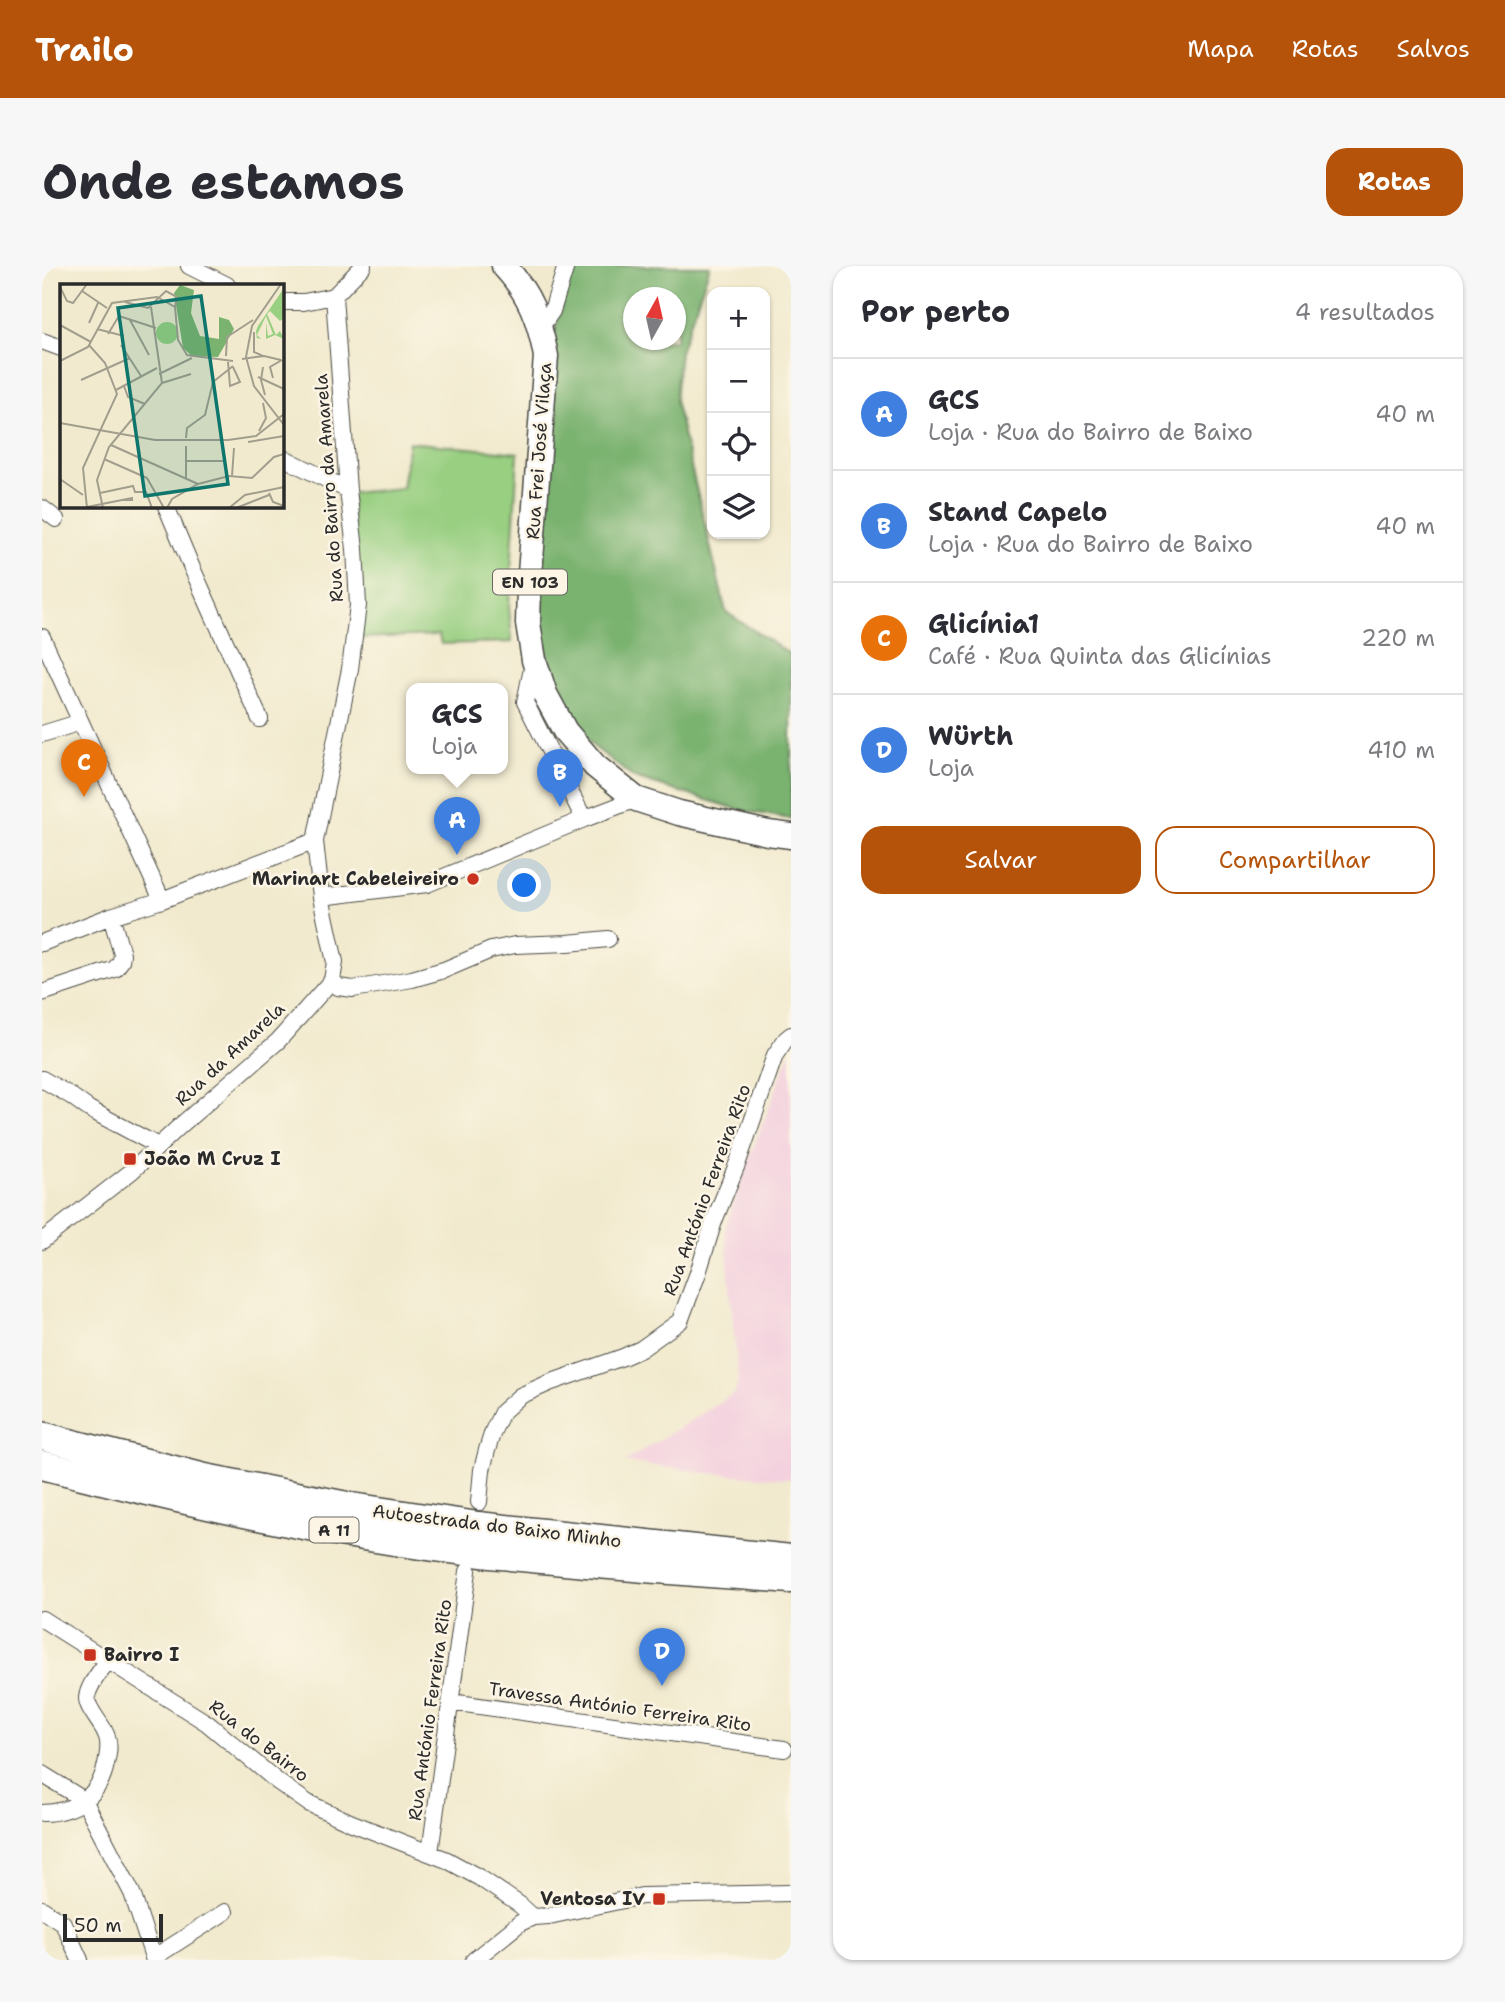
<!DOCTYPE html>
<html lang="pt">
<meta charset="utf-8">
<style>
body{margin:0;font-family:"Shantell Sans",sans-serif;background:#f7f7f7;color:#2b2b33}
.controls{position:absolute;right:21px;top:21px;display:grid;overflow:hidden;border-radius:14px;box-shadow:0 2px 5px #0004}
.controls button{width:63px;height:63px;display:grid;place-items:center;padding:0;border:0;border-bottom:2px solid #e1e1e2;background:#fff;color:#2b2b33;font:35px sans-serif}
.compass{position:absolute;left:581px;top:21px;width:63px;height:63px;border-radius:50%;background:#fff;box-shadow:0 2px 5px #0004;rotate:8deg}
.scale{position:absolute;left:21px;bottom:18px;width:100px;box-sizing:border-box;padding-left:7px;border:4px solid #2b2b2b;border-top:0;font-size:19px;line-height:24px;white-space:nowrap;color:#2b2b2b;-webkit-text-stroke:5px #fcf5e5;paint-order:stroke}
.you{position:absolute;left:483px;top:620px;width:24px;height:24px;margin:-18px;border:5px solid #fff;border-radius:50%;background:#1a73e8;box-shadow:0 0 0 10px #1a73e833}
.badge{display:grid;place-items:center;width:46px;height:46px;border-radius:50%;background:#b45309;color:#fff;font-size:23px;font-weight:700}
.pin{position:absolute;translate:-50% -58px;filter:drop-shadow(0 2px 4px #0008)}
.pin::after{content:'';position:absolute;top:37px;width:24px;height:21px;background:inherit;clip-path:polygon(0 0,100% 0,50% 100%)}
.popup{position:absolute;left:364px;top:417px;width:102px;height:91px;box-sizing:border-box;display:grid;place-content:center;border-radius:14px;background:#fff;filter:drop-shadow(0 2px 5px #0005);font-size:23px;white-space:nowrap;color:#7c7c81}
.popup b{font-size:26px;color:#2b2b33}
.popup::after{content:'';position:absolute;left:50%;top:100%;margin-left:-14px;border:14px solid transparent;border-top-color:#fff}
.list{margin:0;padding:0;list-style:none}
h2{display:flex;justify-content:space-between;align-items:center;height:91px;margin:0;padding:0 28px;font-size:30px}
h2 small{font-size:23px;font-weight:400;color:#7c7c81}
.list li{display:grid;grid-template-columns:46px 1fr auto;gap:21px;align-items:center;box-sizing:border-box;height:112px;padding:0 28px;border-top:2px solid #e1e1e2}
.list b{display:block;font-size:26px;white-space:nowrap}
.list p{margin:0;font-size:23px;white-space:nowrap;color:#7c7c81}
.list em{font-size:23px;font-style:normal;color:#7c7c81}
.actions{display:flex;gap:14px;padding:21px 28px}
.actions a{flex:1;padding:16px 0;border:2px solid #b45309;border-radius:21px;text-align:center;font-size:24px;color:#b45309}
.actions .main{background:#b45309;color:#fff}
.icon{flex:none;width:38px;height:38px;fill:none;stroke:currentColor;stroke-width:2;stroke-linecap:round;stroke-linejoin:round}
.map{position:relative;flex:none;width:749px;height:1694px;overflow:hidden;border-radius:21px}
header{display:flex;align-items:center;gap:42px;box-sizing:border-box;height:98px;padding:0 35px;background:#b45309;color:#fff}
header strong{font-size:33px}
nav{display:flex;gap:38px;margin-inline-start:auto;font-size:24px}
.intro{display:flex;align-items:center;justify-content:space-between;box-sizing:border-box;height:168px;padding:0 42px}
h1{margin:0;font-size:49px}
.button{padding:18px 32px;border-radius:21px;background:#b45309;color:#fff;font-size:24px;font-weight:700}
main{display:flex;gap:42px;padding:0 42px}
aside{flex:1;background:#fff;border-radius:21px;box-shadow:0 2px 5px #0004}
.map>svg:first-child{display:block}
.built{fill:#f3cfde}
.green{fill:#98cf81;stroke:#627d56;stroke-width:2}
.forest{fill:#7ab26f;stroke:#526e4d;stroke-width:2;fill-rule:evenodd}
.lines{fill:none;stroke-linecap:round;stroke-linejoin:round}
.street-casing{stroke:#494843;stroke-width:18}
.primary-casing{stroke:#494843;stroke-width:27}
.highway-casing{stroke:#494843;stroke-width:31}
.street{stroke:#fff;stroke-width:16}
.primary{stroke:#fff;stroke-width:24}
.highway{stroke:#fff;stroke-width:28}
.poi-dot{fill:#c8321e;stroke:#fcf5e5;stroke-width:2.5}
.labels{text-anchor:middle;dominant-baseline:central;stroke-width:5;stroke-linejoin:round;paint-order:stroke}
.shield{fill:#fcf5e5;stroke:#6a6863;stroke-width:2}
.shield-label{font-size:16px;font-weight:bold;fill:#2b2b2b}
.street-label{font-size:18px;fill:#2b2b2b;stroke:#fcf5e5}
.poi-label{font-size:18px;font-weight:bold;fill:#2b2b2b;stroke:#fcf5e5;text-anchor:end}
.inset-road{fill:none;stroke:#a29e8d;stroke-width:2}
.view{fill:#0f766e;fill-opacity:0.15;stroke:#0f766e;stroke-width:3.5}
.inset-edge{fill:none;stroke:#2b2b2b;stroke-width:3.5}
</style>
<header>
<strong>Trailo</strong>
<nav><a>Mapa</a><a>Rotas</a><a>Salvos</a></nav>
</header>
<div class="intro"><h1>Onde estamos</h1><a class="button">Rotas</a></div>
<main>
<div class="map">
<svg width="749" height="1694" viewBox="0 0 749 1694">
<rect width="100%" height="100%" fill="#fcf5e5"/>
<filter id="ink" filterUnits="userSpaceOnUse"><feTurbulence type="fractalNoise" baseFrequency=".0143" numOctaves="2"/><feDisplacementMap in="SourceGraphic" scale="14" xChannelSelector="R" yChannelSelector="G"/><feConvolveMatrix kernelMatrix="1 2 1 2 8 2 1 2 1" color-interpolation-filters="sRGB"/></filter>
<filter id="wash" filterUnits="userSpaceOnUse"><feTurbulence type="fractalNoise" baseFrequency=".00686" numOctaves="4" result="noise"/><feDisplacementMap in="SourceGraphic" scale="28" xChannelSelector="R" yChannelSelector="G"/><feGaussianBlur stdDeviation="1.57" result="paint"/><feColorMatrix in="noise" values="0 0 0 0 0 0 0 0 0 0 0 0 0 0 0 0 0 1.4 0 .05"/><feComposite in="paint" operator="in"/></filter>
<g filter="url(#wash)">
<rect width="100%" height="100%" fill="#f1eace"/>
<!-- built -->
<path class="built" d="M749 785V1213L666 1207 582 1196 693 1127 696 1114 683 962 703 903Z"/>
<!-- green -->
<path class="green" d="M367 176 476 187 467 341 470 376 399 378 397 369 317 372 309 227 360 222Z"/>
<!-- forest -->
<path class="forest" d="M531 0H668L638 86 633 134 684 346 749 389V553L698 544 592 512 550 479 519 432 495 355 511 70ZM592 32H634V74H592Z"/>
</g>
<g filter="url(#ink)">
<g class="lines">
<!-- street casing -->
<g class="street-casing">
<path id="street" d="M147 0 185 19
M240 36H262L292 30 321 0
M499 61 510 45 524 0
M0 75 19 82
M240 191 306 224
M124 240 150 302 218 453
M0 242 14 253
M0 371 120 634
M491 398 483 436 542 553
M0 468 39 456
M279 631 385 618 542 553 594 533
M0 677 69 650 120 634 273 575
M290 714 296 721 311 723 370 713 402 704 449 684 473 679 526 677 566 673
M0 727 73 703 79 695 80 688 69 650
M0 813 29 830 47 843 116 880
M0 975 90 905 139 859 236 775 290 714 293 696 279 631 273 575 308 403 316 339 313 283 306 224 292 30
M437 1236 440 1204 445 1184 451 1165 460 1146 478 1130 507 1117 581 1091 599 1083 638 1055 656 1007 672 955 696 896 733 789 744 773 749 769
M0 1353 165 1457 236 1516 266 1537 310 1557 405 1594 438 1612 478 1639 491 1651
M409 1436 742 1483
M0 1508 42 1534
M42 1534 90 1627 112 1694
M0 1547C33 1546 57 1532 64 1498 66 1489 68 1480 65 1471 62 1459 45 1444 45 1432 46 1419 59 1405 66 1394
M388 1587 426 1305
M0 1643 21 1657 38 1694
M111 1692 183 1646
M432 1694 478 1657 491 1651 507 1650 600 1630 749 1627"/>
</g>
<!-- primary casing -->
<g class="primary-casing">
<path id="primary" d="M462 0C488 28 497 53 504 90L487 322 486 357 492 394 503 428 523 465 553 500 594 533 637 547 726 567 749 570"/>
</g>
<!-- highway casing -->
<g class="highway-casing">
<path id="highway" d="M0 1170 163 1212 310 1241 436 1260 749 1293
M0 1199C142 1235 286 1269 432 1286 537 1298 643 1305 749 1313"/>
</g>
<!-- street -->
<use href="#street" class="street"/>
<!-- primary -->
<use href="#primary" class="primary"/>
<!-- highway -->
<use href="#highway" class="highway"/>
</g>
</g>
<!-- markers -->
<g class="poi-dot">
<circle cx="431" cy="613" r="7"/>
<rect x="81" y="886" width="14" height="14" rx="3.5"/>
<rect x="41" y="1382" width="14" height="14" rx="3.5"/>
<rect x="610" y="1626" width="14" height="14" rx="3.5"/>
</g>
<g class="labels">
<!-- shield labels -->
<g class="shield">
<rect x="451" y="303.5" width="74" height="25" rx="5"/>
<rect x="267.5" y="1251.5" width="49" height="25" rx="5"/>
</g>
<g class="shield-label">
<text x="488" y="316">EN 103</text>
<text x="292" y="1264">A 11</text>
</g>
<!-- street labels -->
<g class="street-label">
<text transform="translate(497 185) rotate(-86)">Rua Frei José Vilaça</text>
<text transform="translate(287 222) rotate(-94)">Rua do Bairro da Amarela</text>
<text transform="translate(188 788) rotate(-43)">Rua da Amarela</text>
<text transform="translate(665 924) rotate(-70)">Rua António Ferreira Rito</text>
<text transform="translate(455 1260) rotate(7)">Autoestrada do Baixo Minho</text>
<text transform="translate(578 1441) rotate(8)">Travessa António Ferreira Rito</text>
<text transform="translate(388 1444) rotate(-82)">Rua António Ferreira Rito</text>
<text transform="translate(217 1475) rotate(38)">Rua do Bairro</text>
</g>
<!-- poi labels -->
<g class="poi-label">
<text x="417" y="613">Marinart Cabeleireiro</text>
<text x="102" y="893" text-anchor="start">João M Cruz I</text>
<text x="62" y="1389" text-anchor="start">Bairro I</text>
<text x="603" y="1633">Ventosa IV</text>
</g>
</g>
<!-- overview -->
<g transform="translate(18 18)">
<rect width="224" height="224" fill="#f1eace"/>
<path d="M224 4V34L220 37 210 27 207 30 216 51 220 47 224 55 215 51 206 55V39L208 52 213 50 206 32 197 51 201 55 197 54 198 63 196 47 198 42ZM96 49a11 11 0 1 1 22 0a11 11 0 1 1-22 0Z" fill="#98cf81"/>
<path d="M120 1 134 6 131 29 140 52 159 55V33L169 36 174 45 158 73 132 72 123 64 114 9Z" fill="#7ab26f"/>
<path class="inset-road" d="M221 0 192 42 186 73 194 102 224 141M0 3 7 17 13 19 27 0M22 7 47 24M65 18 88 24 106 7 117 13 115 23M70 36 89 71M29 39 38 19M0 41 31 58M37 45 64 52M194 48V68L203 72M48 50 59 32 96 44M61 61 81 92M166 72 167 53 193 36M182 75 204 72 221 76M0 77 28 63 52 19 97 13 115 23 118 56 127 71 173 77M168 78 170 102 180 98 173 83M203 83 201 96 205 111M99 90 132 74M198 93 224 105M213 94 210 83 222 76M21 96 70 74M102 99 131 90M64 102 68 113 85 120M56 106 97 84M0 139 95 156H168L196 152 224 130M199 147 206 134 203 119M126 154 127 144 145 131 153 98 173 82M188 158 224 152M51 161 138 200M126 162V194M44 175 87 194M126 177H164M172 192 174 164M87 194 104 224M0 195 23 211M40 209 73 202 75 208H86L92 224M209 209 213 218 224 222M27 223 72 214V216H62M27 224 23 184 57 110 45 79 29 61M43 224 37 196 49 163 102 99 91 23M107 224 112 215 138 200 169 192 192 194 214 173 224 170M169 224 185 211 224 203M176 224 209 211"/>
<path class="view" d="M141 12 168 200 85 212 58 24Z"/>
<rect width="224" height="224" class="inset-edge"/>
</g>
</svg>
<div class="controls">
<button>+</button>
<button>−</button>
<button><svg class="icon" aria-label="locate" viewBox="0 0 24 24"><circle cx="12" cy="12" r="6"/><path d="M12 2v4M12 18v4M2 12h4M18 12h4"/></svg></button>
<button><svg class="icon" aria-label="layers" viewBox="0 0 24 24"><path d="M12 4l9 5-9 5-9-5zM3 14l9 5 9-5"/></svg></button>
</div>
<svg class="compass" viewBox="-18 -18 36 36"><path d="M0-13l5 13h-10z" fill="#e53935"/><path d="M0 13l5-13h-10z" fill="#7c7c81"/></svg>
<div class="scale">50 m</div>
<div class="you"></div>
<div class="pin badge" style="left:415px;top:589px;background:#3f7fe0">A</div>
<div class="popup"><b>GCS</b>Loja</div>
<div class="pin badge" style="left:518px;top:541px;background:#3f7fe0">B</div>
<div class="pin badge" style="left:42px;top:531px;background:#e8710a">C</div>
<div class="pin badge" style="left:620px;top:1420px;background:#3f7fe0">D</div>
</div>
<aside>
<h2>Por perto<small>4 resultados</small></h2>
<ul class="list">
<li><span class="badge" style="background:#3f7fe0">A</span><div><b>GCS</b><p>Loja · Rua do Bairro de Baixo</p></div><em>40 m</em></li>
<li><span class="badge" style="background:#3f7fe0">B</span><div><b>Stand Capelo</b><p>Loja · Rua do Bairro de Baixo</p></div><em>40 m</em></li>
<li><span class="badge" style="background:#e8710a">C</span><div><b>Glicínia1</b><p>Café · Rua Quinta das Glicínias</p></div><em>220 m</em></li>
<li><span class="badge" style="background:#3f7fe0">D</span><div><b>Würth</b><p>Loja</p></div><em>410 m</em></li>
</ul>
<div class="actions"><a class="main">Salvar</a><a>Compartilhar</a></div>
</aside>
</main>
